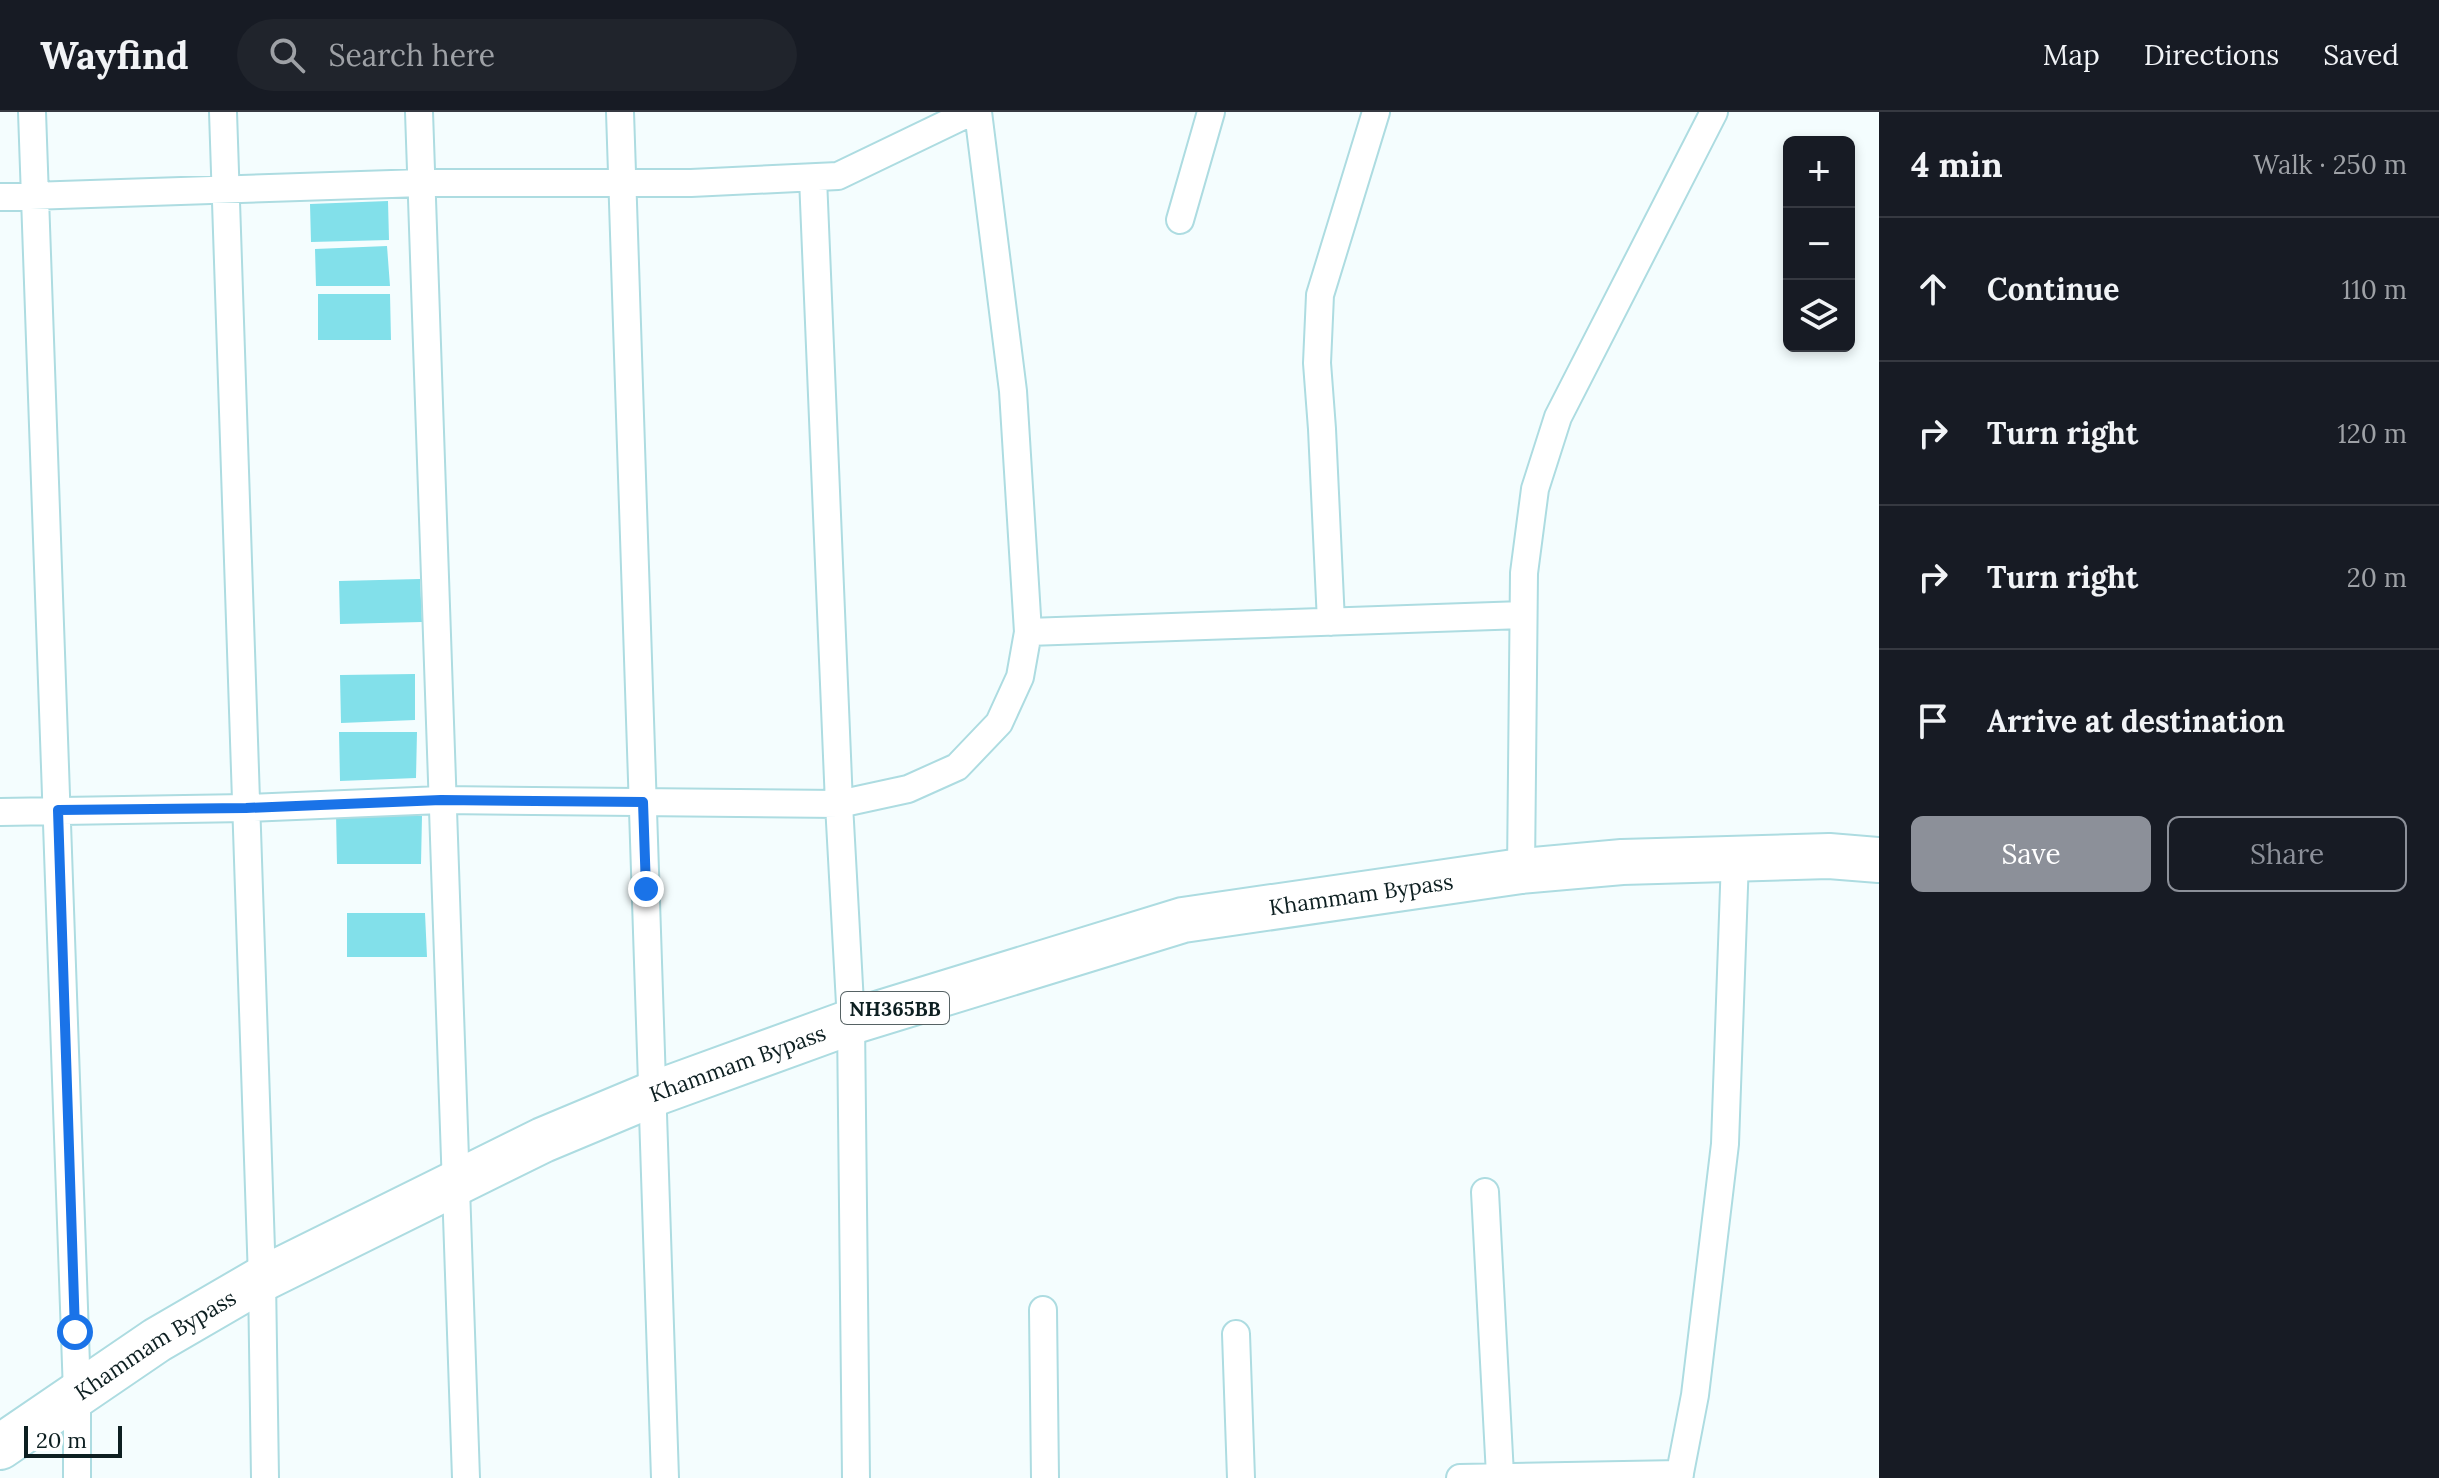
<!DOCTYPE html>
<meta charset="utf-8">
<style>
body{margin:0;font-family:Lora,serif;background:#20242c;color:#f1f3f6}
.controls{position:absolute;right:24px;top:24px;display:grid;overflow:hidden;border-radius:12px;box-shadow:0 4px 12px #0003}
.controls button{width:72px;height:72px;display:grid;place-items:center;padding:0;border:0;border-bottom:2px solid #363941;background:#171b24;color:#f1f3f6;font:40px sans-serif}
.scale{position:absolute;left:24px;bottom:20px;width:98px;box-sizing:border-box;padding-left:8px;border:4px solid #0d1f21;border-top:0;font-size:22px;line-height:28px;white-space:nowrap;color:#0d1f21;-webkit-text-stroke:6px #fff;paint-order:stroke}
.stop{position:absolute;width:24px;height:24px;margin:-18px;border:6px solid #1a73e8;border-radius:50%;background:#fff}
.stop.end{background:#1a73e8;border-color:#fff;box-shadow:0 2px 8px #0008}
.list{margin:0;padding:0;list-style:none}
h2{display:flex;justify-content:space-between;align-items:center;height:104px;margin:0;padding:0 32px;font-size:34px}
h2 small{font-size:26px;font-weight:400;color:#9ea1a6}
.list li{display:grid;grid-template-columns:52px 1fr auto;gap:24px;align-items:center;box-sizing:border-box;height:144px;padding:0 32px;border-top:2px solid #363941}
.list b{display:block;font-size:30px;white-space:nowrap}
.list em{font-size:26px;font-style:normal;color:#9ea1a6}
.actions{display:flex;gap:16px;padding:24px 32px}
.actions a{flex:1;padding:18px 0;border:2px solid #8c9099;border-radius:12px;text-align:center;font-size:28px;color:#8c9099}
.actions .main{background:#8c9099;color:#fff}
.icon{flex:none;width:44px;height:44px;fill:none;stroke:currentColor;stroke-width:2;stroke-linecap:round;stroke-linejoin:round}
.map{position:relative;flex:none;width:1879px;height:1366px;overflow:hidden}
header{display:flex;align-items:center;gap:48px;box-sizing:border-box;height:112px;padding:0 40px;background:#171b24;border-bottom:2px solid #363941}
header strong{font-size:38px}
nav{display:flex;gap:44px;margin-inline-start:auto;font-size:28px}
.search{width:560px;height:72px;background:#20242c;display:flex;align-items:center;gap:20px;box-sizing:border-box;padding:0 28px;border-radius:44px;color:#9ea1a6;font-size:30px}
main{display:flex}
aside{flex:1;background:#171b24}
.map>svg:first-child{display:block}
.building{fill:#82e0ea}
.lines{fill:none;stroke-linecap:round;stroke-linejoin:round}
.street-casing{stroke:#addce1;stroke-width:30}
.highway-casing{stroke:#addce1;stroke-width:48}
.street{stroke:#fff;stroke-width:26}
.highway{stroke:#fff;stroke-width:44}
.route{stroke:#1a73e8;stroke-width:10}
.labels{text-anchor:middle;dominant-baseline:central;stroke-width:6;stroke-linejoin:round;paint-order:stroke}
.shield{fill:#fff;stroke:#566264;stroke-width:2}
.shield-label{font-size:20px;font-weight:bold;fill:#0d1f21}
.street-label{font-size:22px;fill:#0d1f21;stroke:#fff}
</style>
<header>
<strong>Wayfind</strong>
<div class="search"><svg class="icon" aria-label="search" viewBox="0 0 24 24"><circle cx="10" cy="10" r="6"/><path d="M15 15l6 6"/></svg>Search here</div>
<nav><a>Map</a><a>Directions</a><a>Saved</a></nav>
</header>
<main>
<div class="map">
<svg width="1879" height="1366" viewBox="0 0 1879 1366">
<rect width="100%" height="100%" fill="#f4fdfe"/>
<!-- building -->
<path class="building" d="M388 89 389 128 311 130 310 92Z
M387 134 390 174H316L315 137Z
M318 182H390L391 228H318Z
M420 467 422 510 340 512 339 469Z
M415 562V608L341 611 340 563Z
M339 620H417L416 666 340 669Z
M336 702 422 704 421 752H337Z
M347 801H425L427 845H347Z"/>
<g class="lines">
<!-- street casing -->
<g class="street-casing">
<path id="street" d="M32 0 77 1281V1366
M223 0 262 1167 265 1366
M419 0 466 1366
M620 0 665 1366
M813 66 839 692 851 910 856 1366
M0 85 422 71H691L838 64 971 0
M1180 108 1211 0
M1331 510 1322 317 1317 251 1320 183 1376 0
M1028 520 1523 503
M0 700 246 696 441 688 839 692 908 677 957 655 999 611 1020 565 1028 520 1013 279 978 0
M1521 759 1524 461 1535 377 1558 305 1714 0
M1485 1080 1500 1363
M1043 1198 1045 1366
M1236 1222 1241 1366
M1460 1366 1680 1362
M1679 1366 1695 1283 1725 1032 1735 747"/>
</g>
<!-- highway casing -->
<g class="highway-casing">
<g id="highway">
<path id="s1" d="M0 1335 157 1228 262 1167 543 1028 653 982 851 910 1183 808 1521 759 1622 750 1829 744 1879 748"/>
</g>
</g>
<!-- street -->
<use href="#street" class="street"/>
<!-- highway -->
<use href="#highway" class="highway"/>
</g>
<g class="lines">
<!-- route -->
<path class="route" d="M75 1220 58 698 246 696 441 688 643 690 646 777"/>
</g>
<g class="labels">
<!-- shield labels -->
<rect class="shield" x="841" y="880" width="108" height="32" rx="6"/>
<g class="shield-label">
<text x="895" y="896">NH365BB</text>
</g>
<!-- street labels -->
<g class="street-label">
<text stroke="none"><textPath href="#s1" startOffset="1482">Khammam Bypass</textPath></text>
<text stroke="none"><textPath href="#s1" startOffset="834">Khammam Bypass</textPath></text>
<text stroke="none"><textPath href="#s1" startOffset="186">Khammam Bypass</textPath></text>
</g>
</g>
</svg>
<div class="controls">
<button>+</button>
<button>−</button>
<button><svg class="icon" aria-label="layers" viewBox="0 0 24 24"><path d="M12 4l9 5-9 5-9-5zM3 14l9 5 9-5"/></svg></button>
</div>
<div class="scale">20 m</div>
<div class="stop" style="left:75px;top:1220px"></div>
<div class="stop end" style="left:646px;top:777px"></div>
</div>
<aside>
<h2>4 min<small>Walk · 250 m</small></h2>
<ul class="list">
<li><svg class="icon" aria-label="ahead" viewBox="0 0 24 24"><path d="M12 20V5M6 11l6-6 6 6"/></svg><div><b>Continue</b></div><em>110 m</em></li>
<li><svg class="icon" aria-label="right" viewBox="0 0 24 24"><path d="M7 20v-9h11M14 6l5 5-5 5"/></svg><div><b>Turn right</b></div><em>120 m</em></li>
<li><svg class="icon" aria-label="right" viewBox="0 0 24 24"><path d="M7 20v-9h11M14 6l5 5-5 5"/></svg><div><b>Turn right</b></div><em>20 m</em></li>
<li><svg class="icon" aria-label="arrive" viewBox="0 0 24 24"><path d="M6 21V4h12l-3 4 3 4H6"/></svg><div><b>Arrive at destination</b></div></li>
</ul>
<div class="actions"><a class="main">Save</a><a>Share</a></div>
</aside>
</main>
